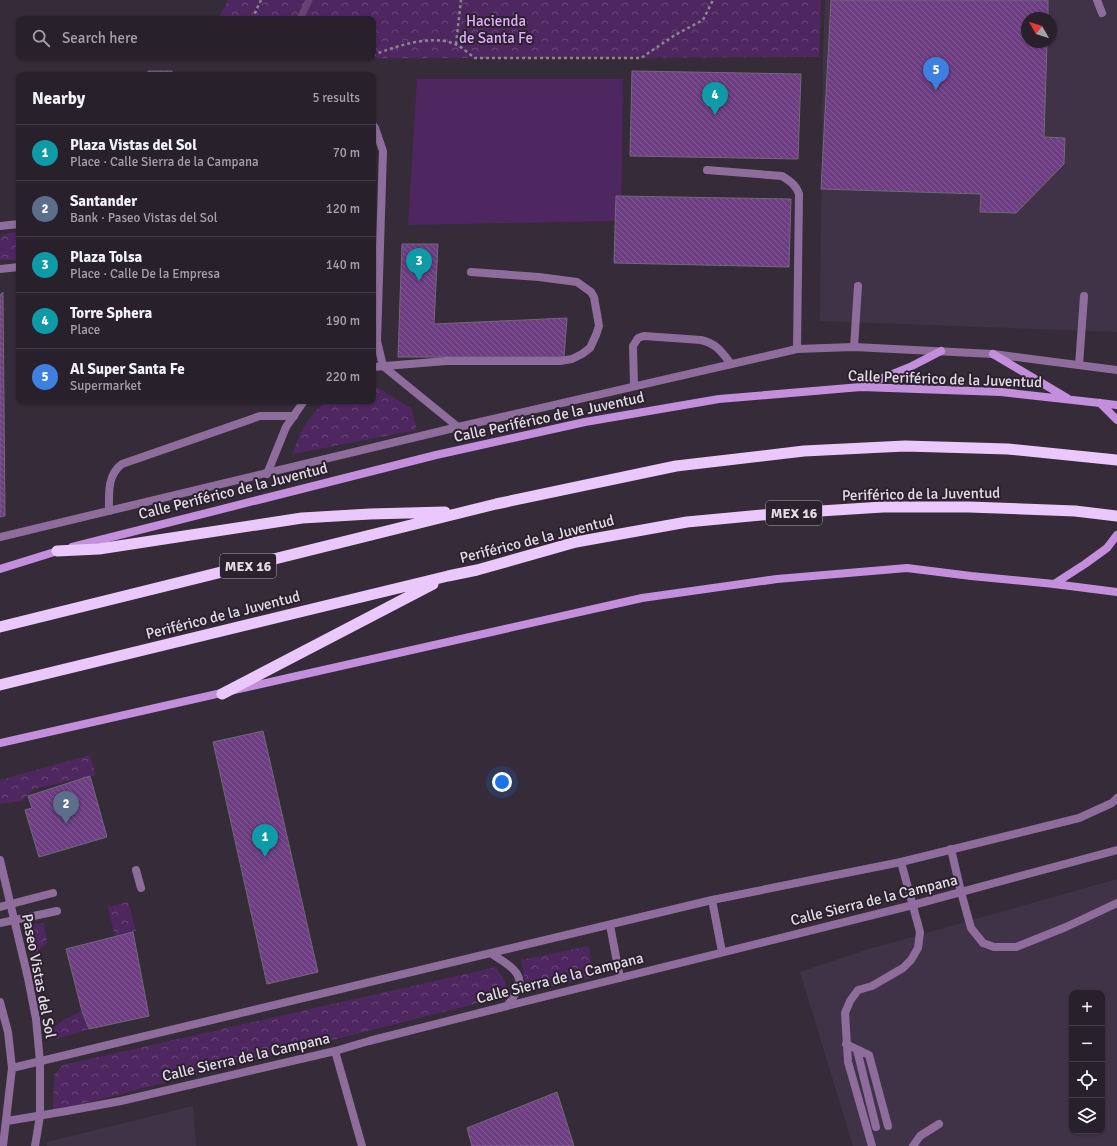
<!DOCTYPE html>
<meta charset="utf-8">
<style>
body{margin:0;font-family:Signika,sans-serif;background:#302833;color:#f1f3f6}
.controls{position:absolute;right:12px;bottom:12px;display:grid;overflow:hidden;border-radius:8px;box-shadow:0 1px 3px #0004}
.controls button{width:36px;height:36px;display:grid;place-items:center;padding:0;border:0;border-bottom:1px solid #443e47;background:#28202b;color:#f1f3f6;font:20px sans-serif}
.compass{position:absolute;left:1021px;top:12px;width:36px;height:36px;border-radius:50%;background:#28202b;box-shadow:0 1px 3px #0004;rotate:309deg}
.you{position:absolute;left:502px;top:782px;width:14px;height:14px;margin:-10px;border:3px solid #fff;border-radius:50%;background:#1a73e8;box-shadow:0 0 0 6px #1a73e833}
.badge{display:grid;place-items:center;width:26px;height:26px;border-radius:50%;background:#8bbbb9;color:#fff;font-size:13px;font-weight:700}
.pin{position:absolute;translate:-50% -33px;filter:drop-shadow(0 1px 2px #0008)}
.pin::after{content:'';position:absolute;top:21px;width:14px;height:12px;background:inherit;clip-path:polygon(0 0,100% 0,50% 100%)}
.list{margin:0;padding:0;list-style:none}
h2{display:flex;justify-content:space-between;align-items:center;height:52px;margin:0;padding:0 16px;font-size:17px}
h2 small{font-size:13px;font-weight:400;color:#a5a3a9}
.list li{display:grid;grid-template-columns:26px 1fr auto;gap:12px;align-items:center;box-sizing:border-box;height:56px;padding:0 16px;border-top:1px solid #443e47}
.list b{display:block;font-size:15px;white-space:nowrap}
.list p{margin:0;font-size:13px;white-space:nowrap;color:#a5a3a9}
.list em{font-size:13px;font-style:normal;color:#a5a3a9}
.icon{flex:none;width:22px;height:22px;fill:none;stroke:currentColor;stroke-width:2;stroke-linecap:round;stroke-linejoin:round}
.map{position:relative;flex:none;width:1117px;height:1146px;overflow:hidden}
.search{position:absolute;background:#28202b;box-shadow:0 1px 3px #0004;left:16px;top:16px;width:360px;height:44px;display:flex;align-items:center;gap:10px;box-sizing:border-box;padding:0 14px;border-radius:8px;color:#a5a3a9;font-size:15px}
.panel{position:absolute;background:#28202b;box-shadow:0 1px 3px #0004;left:16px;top:72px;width:360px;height:332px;border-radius:8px}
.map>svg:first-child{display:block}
.built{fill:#413347;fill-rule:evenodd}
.grass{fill:#4f2760}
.forest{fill:url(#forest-crowns)}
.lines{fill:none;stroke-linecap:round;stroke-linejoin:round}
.stream{stroke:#674275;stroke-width:7}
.building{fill:url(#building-back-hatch);stroke:#736878}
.path{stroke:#8c848f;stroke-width:2.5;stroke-dasharray:3 3;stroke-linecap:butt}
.service{stroke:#8e6d9d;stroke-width:8}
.minor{stroke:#8e6d9d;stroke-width:8}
.tertiary{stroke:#8e6d9d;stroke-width:8}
.secondary{stroke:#c38fdc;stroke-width:8}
.trunk{stroke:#eac8fb;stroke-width:11}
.labels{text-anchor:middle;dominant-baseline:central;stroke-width:4;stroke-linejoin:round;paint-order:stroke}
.shield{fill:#2b212f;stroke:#aca5af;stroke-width:1}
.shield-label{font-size:14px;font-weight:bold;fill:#e3dde6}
.park-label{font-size:15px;fill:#e2adfa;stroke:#2b212f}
.street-label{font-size:15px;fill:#e3dde6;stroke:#2b212f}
</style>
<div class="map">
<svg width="1117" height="1146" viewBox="0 0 1117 1146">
<defs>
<pattern id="forest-crowns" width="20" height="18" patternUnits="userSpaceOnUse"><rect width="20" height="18" fill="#4f2760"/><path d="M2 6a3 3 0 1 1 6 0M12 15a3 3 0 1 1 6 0" fill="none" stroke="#684677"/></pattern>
<pattern id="building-back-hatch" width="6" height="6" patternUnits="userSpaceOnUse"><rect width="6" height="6" fill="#6d3e82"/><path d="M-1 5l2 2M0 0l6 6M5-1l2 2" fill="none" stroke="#825994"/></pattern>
</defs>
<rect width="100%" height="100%" fill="#352b39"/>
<!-- built -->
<path class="built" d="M825 0H1117V332L820 321 823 57ZM1027 18H1051V42H1027Z
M1117 879V1146H853L800 972 866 950ZM1072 993H1102V1131H1072Z
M193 1106 196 1146H47V1142Z"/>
<!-- grass -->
<path class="grass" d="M417 79H623L621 221 408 225Z"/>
<!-- forest -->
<path class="forest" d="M228 0H821L819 57 196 59 198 57H373V19H218Z
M19 232V260H0V237L8 233Z
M373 387H376L411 408 417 430 293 454C301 428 306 420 326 401H373Z
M90 755 96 775 34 789 22 801 0 804V780Z
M128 902 136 931 115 937 108 907Z
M44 923 47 943 35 953 30 939V925Z
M589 946 593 978 527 991 521 960Z
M496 967 506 983V996L69 1107 53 1110 54 1075 63 1065Z
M82 1011 89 1029 57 1039 53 1028 65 1019Z"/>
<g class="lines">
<!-- stream -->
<path class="stream" d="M300 19 309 0"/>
</g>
<!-- building -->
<path class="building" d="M831 0H1048V18H1027V42H1047L1044 137 1065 138 1064 164 1016 213 980 212 981 194 821 189Z
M148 71H172V75H148Z
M632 71 801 74 798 159 630 156Z
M616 196 791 199 789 267 614 263Z
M402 244H438L434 324 567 318 564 357H398Z
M3 292 5 516 0 517V295Z
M263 731 318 972 267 984 213 742Z
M90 776 107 837 39 857 25 810 32 808 28 796Z
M133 932 149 1016 89 1029 82 1011 66 949Z
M557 1092 574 1146H472L467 1128Z"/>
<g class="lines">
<!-- path -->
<path class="path" d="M256 19 254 15 261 0
M456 44 461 0
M373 55C397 46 431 34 455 44 462 47 469 54 475 58H641L675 35 703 20 713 0
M359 57 362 59 367 57"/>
<!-- service -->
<path class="service" d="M1097 0 1102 13
M707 170 782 176C790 181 796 185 799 194L797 349
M854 347 858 286
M1079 365 1084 296
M373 367 446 361H560L572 359 582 354 590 348 596 335 599 326 594 297 591 292 577 282 539 277 471 272
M634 386 633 346 638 338 644 336 701 340C717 344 721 351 731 364
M109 511C109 494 107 475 122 464L260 416H294
M951 849 961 892 971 928 983 943 994 947H1016L1066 927 1117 903
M136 870 141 888
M0 907 53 893
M0 923 57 911
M846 1044 869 1055 888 1126
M857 1050 876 1127
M335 1051 362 1146
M872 1146 848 1062 845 1013 850 1001 858 990 872 986 903 968 911 960 918 948 920 932 901 862
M913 1146 920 1136 939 1124"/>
<!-- minor -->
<path class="minor" d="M373 125 375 128 383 151 377 341 383 366 458 427
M0 226 19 224
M0 269 19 267
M267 474 286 427 304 401"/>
<!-- tertiary -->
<path class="tertiary" d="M0 537 458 427 797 349 854 347 993 354 1117 370
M0 860 28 978 36 1019 40 1062V1116L35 1146
M712 900 722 952
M610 925 620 978
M492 954C502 961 523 971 519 986 517 993 511 1000 507 1006
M0 1002 8 1032 12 1068 3 1146
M12 1068 712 900 901 862 1079 818 1112 803 1117 798
M7 1121 67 1111 121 1101 335 1051 369 1041 507 1006 913 905 1117 850"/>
<!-- secondary -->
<path class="secondary" d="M993 354 1067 398
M863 386 910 367 941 351
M1100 403 1117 420
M72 547 436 455 585 422 719 399 861 387 1001 392 1100 403 1117 405
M0 569 61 550
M1054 584 1085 564 1107 548 1117 535
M0 743 642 598 777 579 907 568 971 576 1054 584 1117 592"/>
<!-- trunk -->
<path class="trunk" d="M57 551 99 549 302 518 370 514 445 512
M0 627 496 504 676 466 804 451 905 446 1008 449 1117 460
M0 685 448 576 477 570 576 542 687 522 773 514 883 507H969L1075 511 1117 516
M222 694 433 584"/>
</g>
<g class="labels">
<!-- shield labels -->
<g class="shield">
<rect x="766" y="501" width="56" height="24" rx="3"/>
<rect x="220" y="554" width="56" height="24" rx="3"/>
</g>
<g class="shield-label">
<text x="794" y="513">MEX 16</text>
<text x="248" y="566">MEX 16</text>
</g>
<!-- park labels -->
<g class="park-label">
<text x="496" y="21">Hacienda<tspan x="496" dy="17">de Santa Fe</tspan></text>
</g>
<!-- street labels -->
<g class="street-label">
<text transform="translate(945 379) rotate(2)">Calle Periférico de la Juventud</text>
<text transform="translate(549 417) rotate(-12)">Calle Periférico de la Juventud</text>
<text transform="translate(233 491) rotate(-14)">Calle Periférico de la Juventud</text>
<text transform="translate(921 494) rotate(-1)">Periférico de la Juventud</text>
<text transform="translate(537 539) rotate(-14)">Periférico de la Juventud</text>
<text transform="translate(223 615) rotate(-14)">Periférico de la Juventud</text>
<text transform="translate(874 900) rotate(-14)">Calle Sierra de la Campana</text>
<text transform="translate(39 976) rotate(79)">Paseo Vistas del Sol</text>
<text transform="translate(560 978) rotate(-14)">Calle Sierra de la Campana</text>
<text transform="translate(246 1057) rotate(-13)">Calle Sierra de la Campana</text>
</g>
</g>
</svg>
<div class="controls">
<button>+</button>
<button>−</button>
<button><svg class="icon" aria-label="locate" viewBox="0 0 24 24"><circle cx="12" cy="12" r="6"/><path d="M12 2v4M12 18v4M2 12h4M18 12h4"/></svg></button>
<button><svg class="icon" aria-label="layers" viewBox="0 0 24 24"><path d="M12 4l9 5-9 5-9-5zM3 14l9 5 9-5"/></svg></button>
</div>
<svg class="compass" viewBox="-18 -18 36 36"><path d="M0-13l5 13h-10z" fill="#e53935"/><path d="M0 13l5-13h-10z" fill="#a5a3a9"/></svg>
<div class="you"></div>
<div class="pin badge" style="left:265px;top:857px;background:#0f9aa8">1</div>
<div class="pin badge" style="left:66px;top:824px;background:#5c6f8a">2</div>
<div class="pin badge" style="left:419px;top:281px;background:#0f9aa8">3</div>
<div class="pin badge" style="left:715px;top:115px;background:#0f9aa8">4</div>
<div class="pin badge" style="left:936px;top:90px;background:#3f7fe0">5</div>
<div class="search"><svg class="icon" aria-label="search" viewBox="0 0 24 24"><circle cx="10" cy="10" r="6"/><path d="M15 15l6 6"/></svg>Search here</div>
<section class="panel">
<h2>Nearby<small>5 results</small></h2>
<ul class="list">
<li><span class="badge" style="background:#0f9aa8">1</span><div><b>Plaza Vistas del Sol</b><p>Place · Calle Sierra de la Campana</p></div><em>70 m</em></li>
<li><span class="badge" style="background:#5c6f8a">2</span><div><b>Santander</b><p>Bank · Paseo Vistas del Sol</p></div><em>120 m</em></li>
<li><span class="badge" style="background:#0f9aa8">3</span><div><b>Plaza Tolsa</b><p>Place · Calle De la Empresa</p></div><em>140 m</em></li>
<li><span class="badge" style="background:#0f9aa8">4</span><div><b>Torre Sphera</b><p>Place</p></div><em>190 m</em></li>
<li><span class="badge" style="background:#3f7fe0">5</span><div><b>Al Super Santa Fe</b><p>Supermarket</p></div><em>220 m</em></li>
</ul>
</section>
</div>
